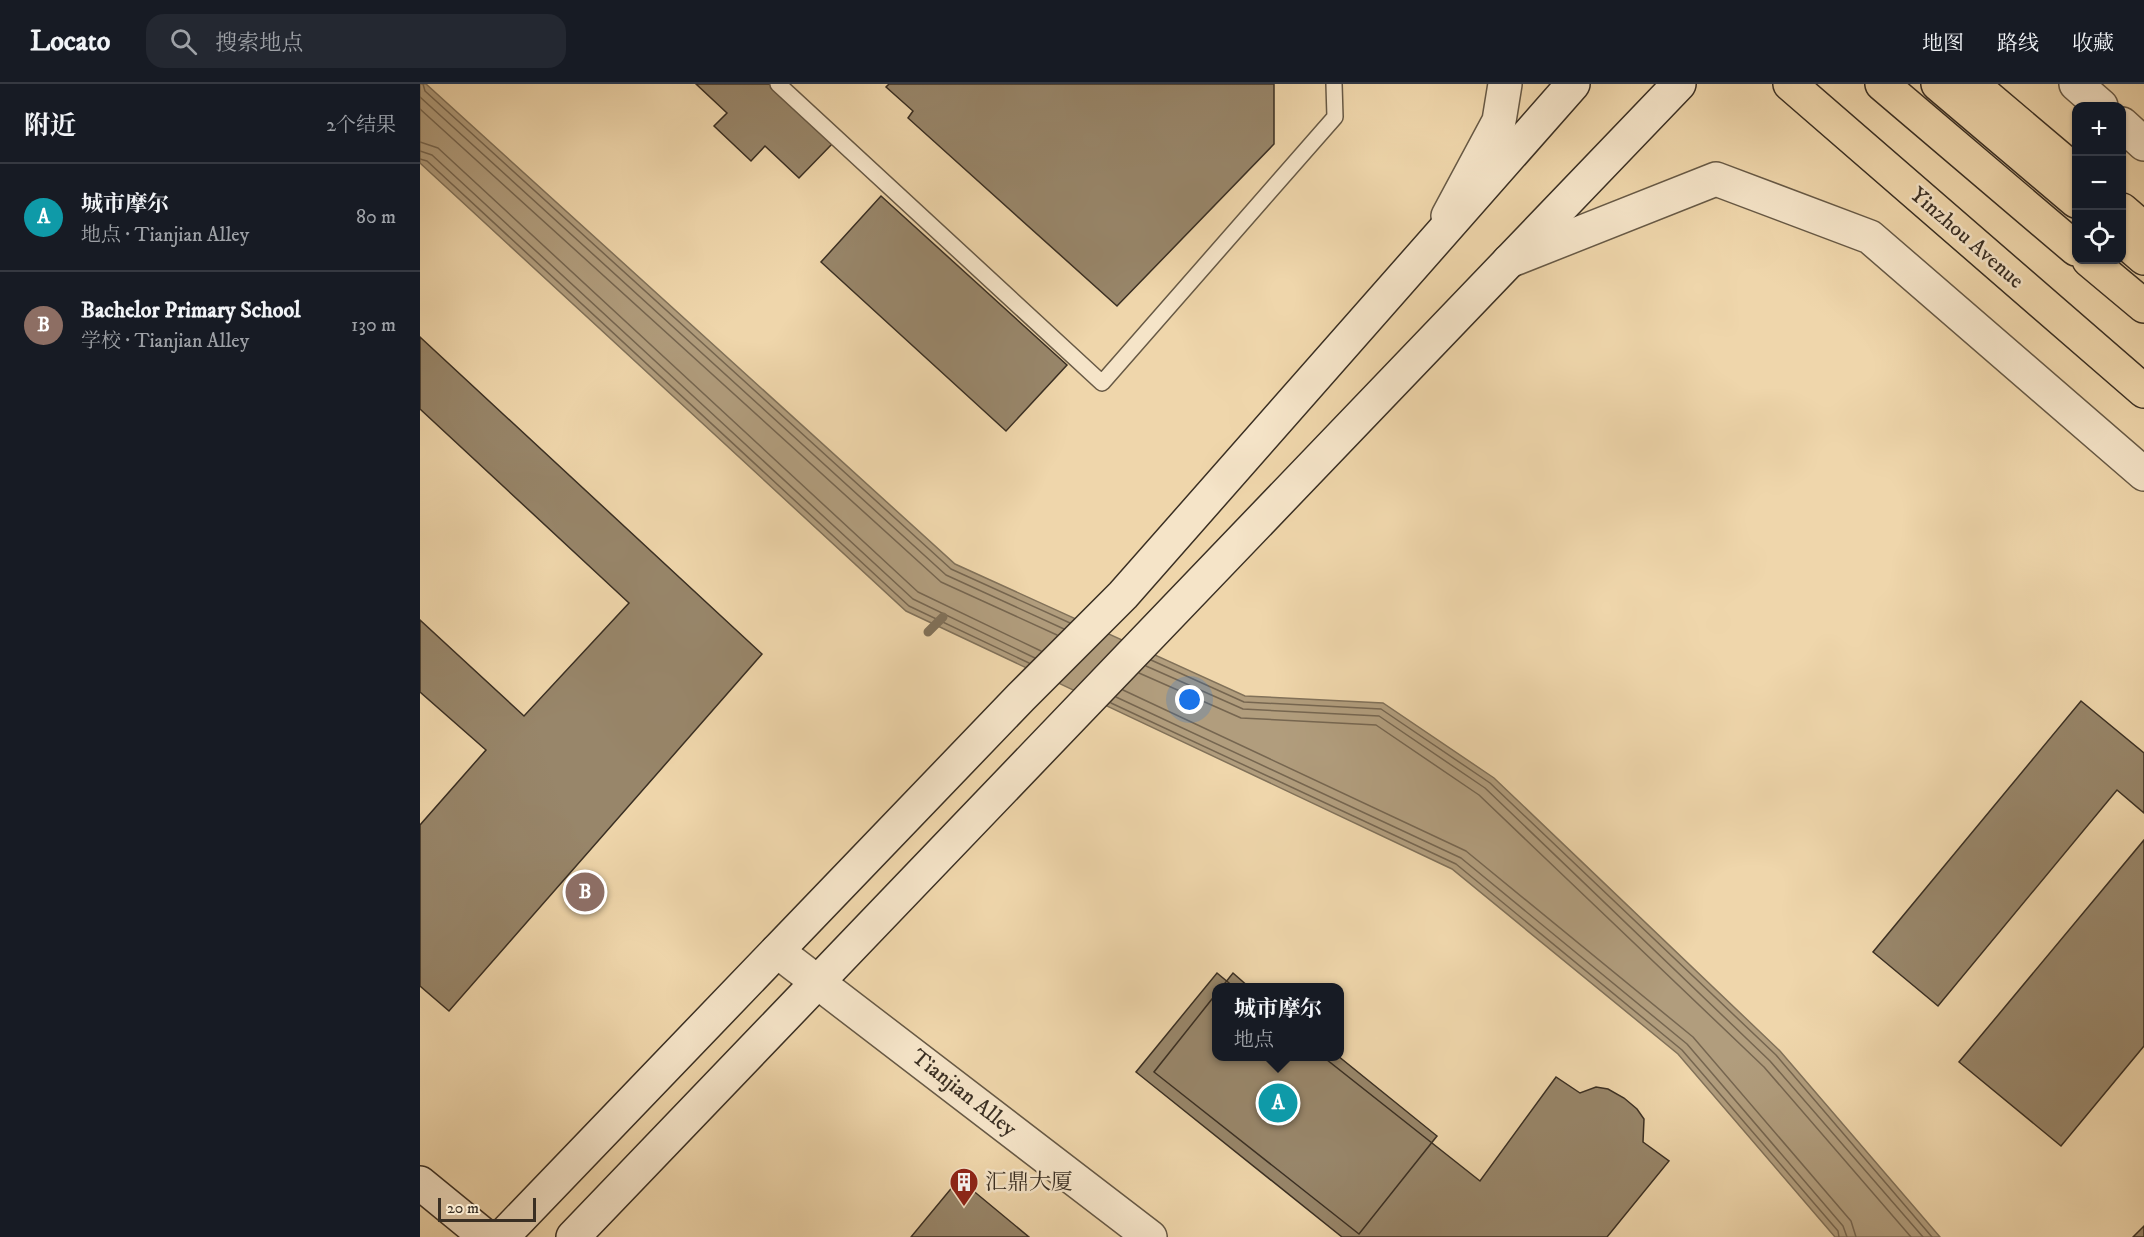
<!DOCTYPE html>
<html lang="zh">
<meta charset="utf-8">
<style>
body{margin:0;font-family:"IM FELL DW Pica","Noto Serif SC",serif;background:#242831;color:#f1f3f6}
.controls{position:absolute;right:18px;top:18px;display:grid;overflow:hidden;border-radius:12px;box-shadow:0 2px 4px #0004}
.controls button{width:54px;height:54px;display:grid;place-items:center;padding:0;border:0;border-bottom:2px solid #363941;background:#171b24;color:#f1f3f6;font:30px sans-serif}
.scale{position:absolute;left:18px;bottom:15px;width:98px;box-sizing:border-box;padding-left:6px;border:3px solid #3a2f23;border-top:0;font-size:16px;line-height:21px;white-space:nowrap;color:#3a2f23;-webkit-text-stroke:4px #f5e4c8;paint-order:stroke}
.you{position:absolute;left:770px;top:616px;width:21px;height:21px;margin:-15px;border:4px solid #fff;border-radius:50%;background:#1a73e8;box-shadow:0 0 0 9px #1a73e833}
.badge{display:grid;place-items:center;width:39px;height:39px;border-radius:50%;background:#c59692;color:#fff;font-size:20px;font-weight:700}
.pin{position:absolute;translate:-50% -50%;border:3px solid #fff;box-shadow:0 2px 6px #0006}
.popup{position:absolute;left:792px;top:899px;width:132px;height:78px;box-sizing:border-box;display:grid;place-content:center;border-radius:12px;background:#171b24;filter:drop-shadow(0 2px 4px #0005);font-size:20px;white-space:nowrap;color:#9ea1a6}
.popup b{font-size:22px;color:#f1f3f6}
.popup::after{content:'';position:absolute;left:50%;top:100%;margin-left:-12px;border:12px solid transparent;border-top-color:#171b24}
.list{margin:0;padding:0;list-style:none}
h2{display:flex;justify-content:space-between;align-items:center;height:78px;margin:0;padding:0 24px;font-size:26px}
h2 small{font-size:20px;font-weight:400;color:#9ea1a6}
.list li{display:grid;grid-template-columns:39px 1fr auto;gap:18px;align-items:center;box-sizing:border-box;height:108px;padding:0 24px;border-top:2px solid #363941}
.list b{display:block;font-size:22px;white-space:nowrap}
.list p{margin:0;font-size:20px;white-space:nowrap;color:#9ea1a6}
.list em{font-size:20px;font-style:normal;color:#9ea1a6}
.icon{flex:none;width:33px;height:33px;fill:none;stroke:currentColor;stroke-width:2;stroke-linecap:round;stroke-linejoin:round}
.map{position:relative;flex:none;width:1724px;height:1153px;overflow:hidden}
header{display:flex;align-items:center;gap:36px;box-sizing:border-box;height:84px;padding:0 30px;background:#171b24;border-bottom:2px solid #363941}
header strong{font-size:28px}
nav{display:flex;gap:33px;margin-inline-start:auto;font-size:21px}
.search{width:420px;height:54px;background:#242831;display:flex;align-items:center;gap:15px;box-sizing:border-box;padding:0 21px;border-radius:18px;color:#9ea1a6;font-size:22px}
main{display:flex}
aside{flex:1;background:#171b24}
.map>svg:first-child{display:block}
.water{fill:#b19d7d;stroke:#817159;stroke-width:1.5}
.lines{fill:none;stroke-linecap:round;stroke-linejoin:round}
.shore{stroke:#766650;stroke-width:1.5}
.stream{stroke:#817159;stroke-width:9}
.building{fill:#98866a;stroke:#3a2f23;stroke-width:1.5}
.service-casing{stroke:#675945;stroke-width:18}
.tertiary-casing{stroke:#675945;stroke-width:36}
.secondary-casing{stroke:#3a2f23;stroke-width:36}
.primary-casing{stroke:#3a2f23;stroke-width:36}
.trunk-casing{stroke:#3a2f23;stroke-width:36}
.service{stroke:#f5e4c8;stroke-width:15}
.tertiary{stroke:#f5e4c8;stroke-width:33}
.secondary{stroke:#f5e4c8;stroke-width:33}
.primary{stroke:#efd6ab;stroke-width:33}
.trunk{stroke:#efd6ab;stroke-width:33}
.labels{text-anchor:middle;dominant-baseline:central;stroke-width:5;stroke-linejoin:round;paint-order:stroke}
.street-label{font-size:22px;fill:#3a2f23;stroke:#f5e4c8}
.poi-label{font-size:22px;fill:#3a2f23;stroke:#f5e4c8;text-anchor:start}
</style>
<header>
<strong>Locato</strong>
<div class="search"><svg class="icon" aria-label="search" viewBox="0 0 24 24"><circle cx="10" cy="10" r="6"/><path d="M15 15l6 6"/></svg>搜索地点</div>
<nav><a>地图</a><a>路线</a><a>收藏</a></nav>
</header>
<main>
<aside>
<h2>附近<small>2个结果</small></h2>
<ul class="list">
<li><span class="badge" style="background:#0f9aa8">A</span><div><b>城市摩尔</b><p>地点 · Tianjian Alley</p></div><em>80 m</em></li>
<li><span class="badge" style="background:#8d6e63">B</span><div><b>Bachelor Primary School</b><p>学校 · Tianjian Alley</p></div><em>130 m</em></li>
</ul>
</aside>
<div class="map">
<svg width="1724" height="1153" viewBox="0 0 1724 1153">
<rect width="100%" height="100%" fill="#efd6ab"/>
<filter id="stains"><feTurbulence type="fractalNoise" baseFrequency=".00333" numOctaves="4"/><feColorMatrix values="0 0 0 0 .2 0 0 0 0 .09 0 0 0 0 .02 0 0 0 .5 -.17"/></filter>
<radialGradient id="worn" r=".72"><stop offset=".6" stop-color="#630" stop-opacity="0"/><stop offset="1" stop-color="#630" stop-opacity=".3"/></radialGradient>
<!-- water -->
<path class="water" d="M0 0H6L535 480 825 612 963 619 1074 694 1360 967 1520 1153H1415L1258 970 1032 785 486 527 0 79Z"/>
<g class="lines">
<!-- shore -->
<path class="shore" d="M3 0 5 7 531 485 650 539
M0 13 526 491 644 545
M0 25 521 498 637 551
M0 58 18 64 498 508 621 567
M0 67 12 71 493 515 615 574
M0 75 7 77 489 522 609 579
M731 576 824 618 961 625 1070 699 1356 971 1512 1153
M726 582 823 625 959 632 1065 704 1350 977 1503 1153
M719 589 821 634 956 641 1059 711 1344 983 1491 1153
M703 606 1046 767 1273 953 1431 1137 1436 1153
M696 613 1041 774 1267 960 1423 1142 1427 1153
M691 619 1036 780 1262 966 1418 1147 1419 1153"/>
<!-- stream -->
<path class="stream" d="M508 548 523 533"/>
</g>
<!-- building -->
<path class="building" d="M276 0H350L413 59 379 94 345 62 331 77 294 42 307 29Z
M469 0H854V60L697 222 488 34 493 27 466 3Z
M461 112 647 281 586 347 401 178Z
M0 253 342 570 29 927 0 902V741L66 666 0 608V536L104 632 209 519 0 325Z
M1661 617 1724 669V729L1697 706 1518 922 1453 868Z
M1724 756V962L1641 1062 1539 978Z
M797 889 815 904H796V972H902L1060 1097 1136 993 1160 1009 1176 1003 1188 1005 1204 1014 1217 1025 1224 1035 1223 1058 1249 1077 1187 1153H922L716 988Z
M813 889 830 904H801Z
M796 910V972H918L1017 1052 939 1150 734 988Z
M539 1095 609 1153H491Z
M1724 1142V1153H1713Z"/>
<g class="lines">
<!-- service casing -->
<g class="service-casing">
<path id="service" d="M358 0 682 299 915 33 914 0"/>
</g>
<!-- tertiary casing -->
<g class="tertiary-casing">
<path id="tertiary" d="M1656 0 1681 22
M1702 40 1724 60
M1028 132 1079 37 1085 0
M1089 177 1296 95 1450 153 1724 390
M357 867 730 1153"/>
</g>
<!-- secondary casing -->
<g class="secondary-casing">
<path id="secondary" d="M0 1099 66 1153
M82 1153 601 613 703 511 1153 0
M153 1153 1259 0"/>
</g>
<!-- primary casing -->
<g class="primary-casing">
<path id="primary" d="M1370 0 1724 307
M1552 0 1656 88
M1702 126 1724 145"/>
</g>
<!-- trunk casing -->
<g class="trunk-casing">
<path id="trunk" d="M1462 0 1656 165
M1518 0 1656 117
M1702 155 1724 174
M1669 176 1724 222"/>
</g>
<!-- service -->
<use href="#service" class="service"/>
<!-- tertiary -->
<use href="#tertiary" class="tertiary"/>
<!-- secondary -->
<use href="#secondary" class="secondary"/>
<!-- primary -->
<use href="#primary" class="primary"/>
<!-- trunk -->
<use href="#trunk" class="trunk"/>
</g>
<!-- icons -->
<defs>
<g id="building-pin" transform="scale(1.5)"><path d="M0 17L-7.5 6A9.5 9.5 0 1 1 7.5 6Z" fill="#8f2418" stroke="#f5e4c8"/><path d="M-4-6H4V6H1V3H-1V6H-4ZM-2.5-4.3h1.7v1.8h-1.7ZM.8-4.3h1.7v1.8H.8ZM-2.5-1h1.7V.8h-1.7ZM.8-1h1.7V.8H.8Z" fill="#fff"/></g>
</defs>
<g fill-rule="evenodd">
<use href="#building-pin" x="544" y="1098"/>
</g>
<g class="labels">
<!-- street labels -->
<g class="street-label">
<text transform="translate(1547 154) rotate(41)">Yinzhou Avenue</text>
<text transform="translate(544 1009) rotate(38)">Tianjian Alley</text>
</g>
<!-- poi labels -->
<g class="poi-label">
<text x="565" y="1098">汇鼎大厦</text>
</g>
</g>
<rect width="100%" height="100%" filter="url(#stains)"/>
<rect width="100%" height="100%" fill="url(#worn)"/>
</svg>
<div class="controls">
<button>+</button>
<button>−</button>
<button><svg class="icon" aria-label="locate" viewBox="0 0 24 24"><circle cx="12" cy="12" r="6"/><path d="M12 2v4M12 18v4M2 12h4M18 12h4"/></svg></button>
</div>
<div class="scale">20 m</div>
<div class="you"></div>
<div class="pin badge" style="left:858px;top:1019px;background:#0f9aa8">A</div>
<div class="popup"><b>城市摩尔</b>地点</div>
<div class="pin badge" style="left:165px;top:808px;background:#8d6e63">B</div>
</div>
</main>
